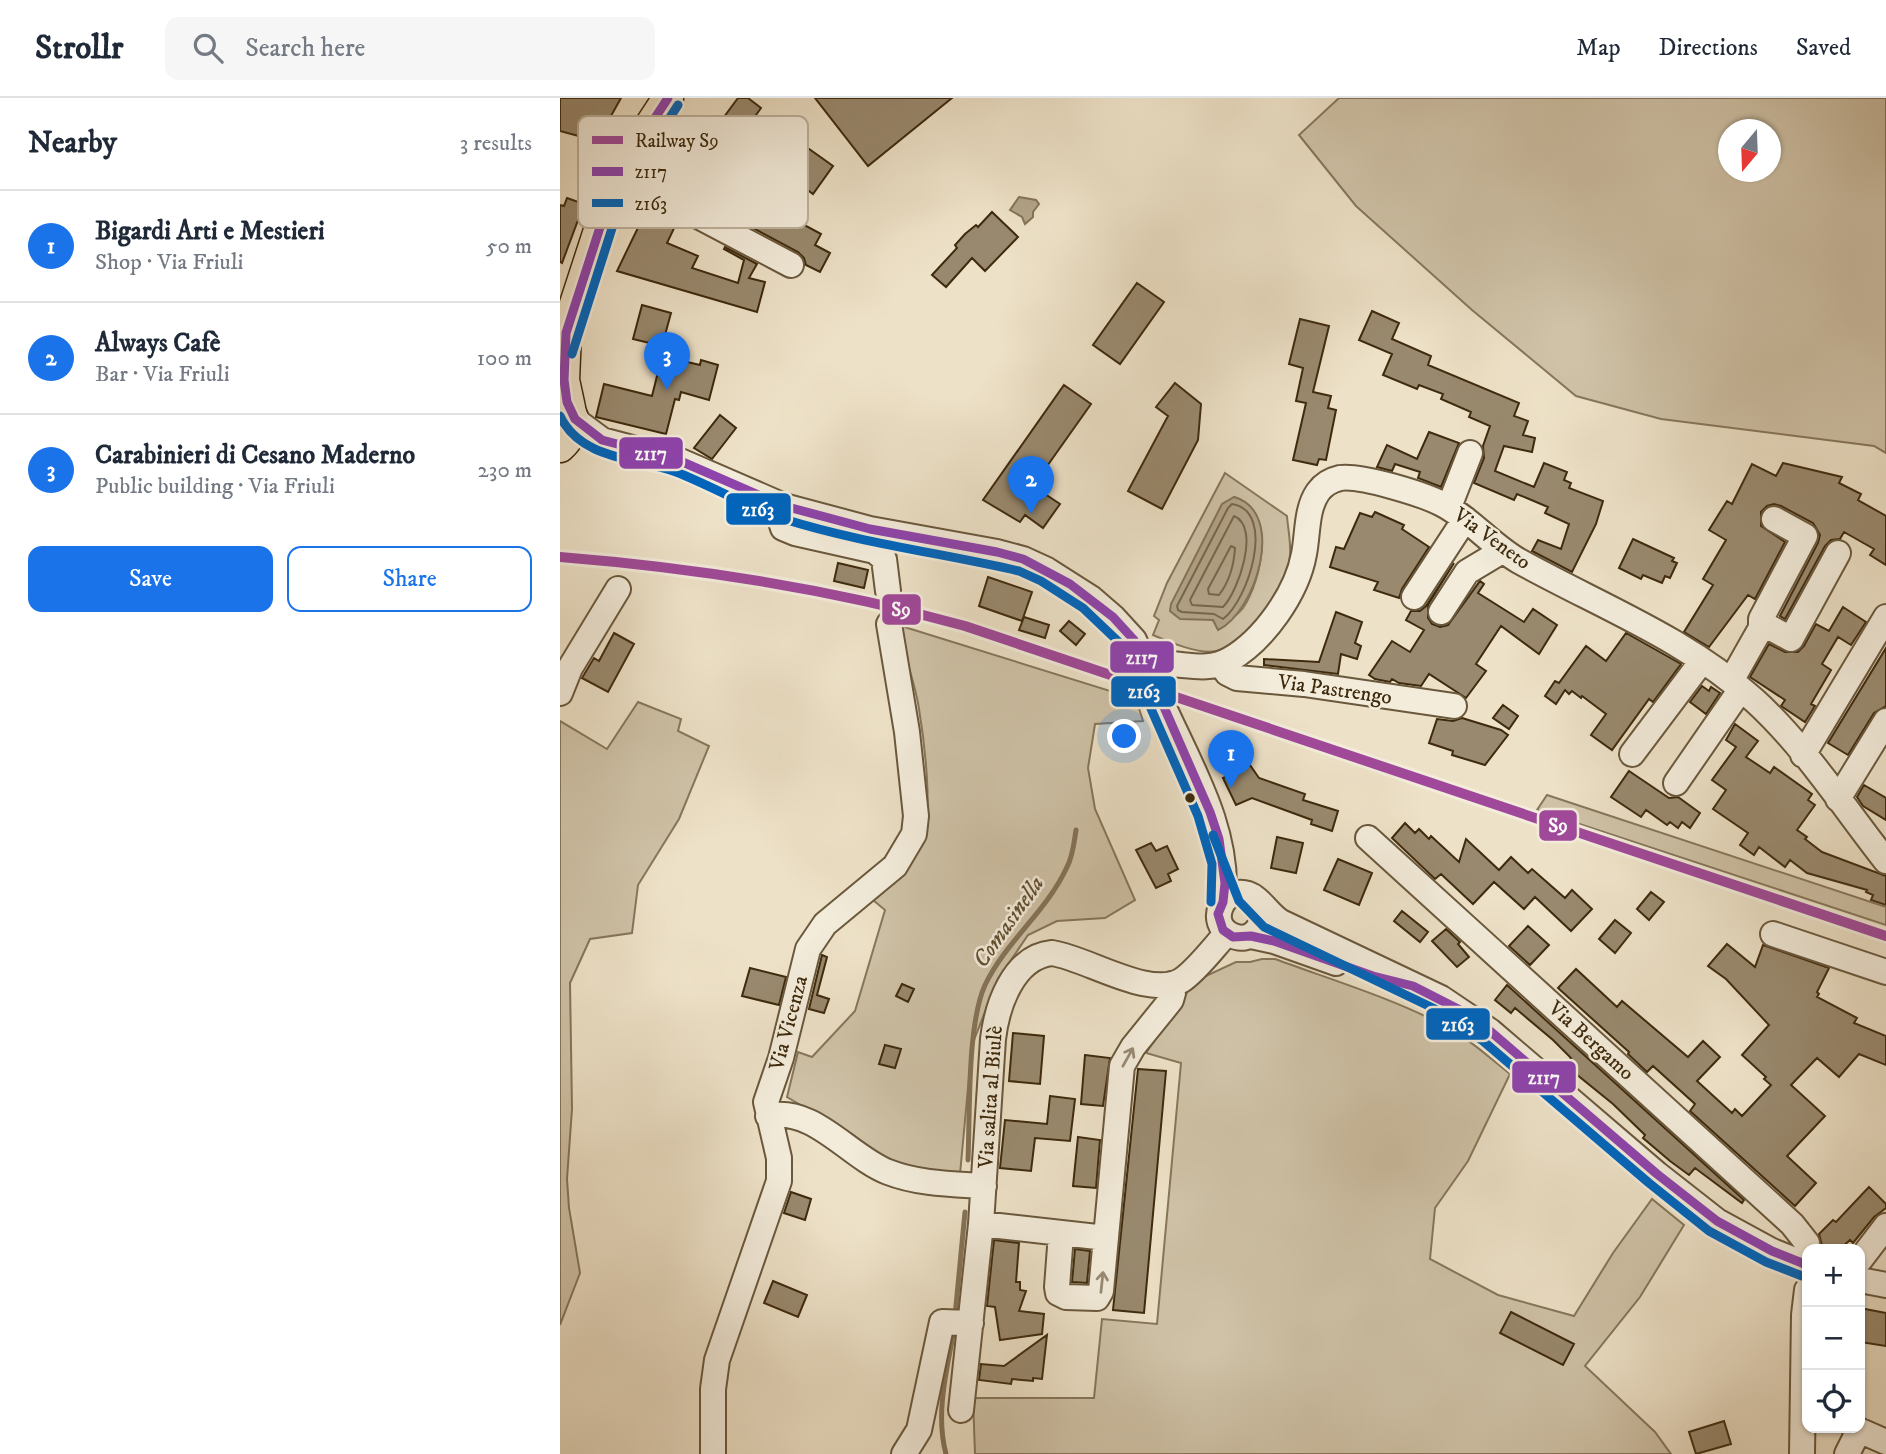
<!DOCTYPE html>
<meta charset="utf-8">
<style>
body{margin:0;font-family:"IM FELL DW Pica",serif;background:#f6f6f7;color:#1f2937}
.controls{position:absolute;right:21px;bottom:21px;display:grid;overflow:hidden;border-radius:14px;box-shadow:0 2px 5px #0004}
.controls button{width:63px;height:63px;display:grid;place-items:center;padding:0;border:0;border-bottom:2px solid #e0e1e3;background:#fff;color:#1f2937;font:35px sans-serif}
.compass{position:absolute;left:1158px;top:21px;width:63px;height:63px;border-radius:50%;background:#fff;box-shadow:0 2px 5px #0004;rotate:199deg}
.you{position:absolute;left:565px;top:639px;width:24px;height:24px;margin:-18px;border:5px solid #fff;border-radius:50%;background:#1a73e8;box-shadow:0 0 0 10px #1a73e833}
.badge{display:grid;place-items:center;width:46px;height:46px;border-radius:50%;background:#1a73e8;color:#fff;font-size:23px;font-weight:700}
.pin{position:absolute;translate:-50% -58px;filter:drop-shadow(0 2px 4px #0008)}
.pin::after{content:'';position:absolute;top:37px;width:24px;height:21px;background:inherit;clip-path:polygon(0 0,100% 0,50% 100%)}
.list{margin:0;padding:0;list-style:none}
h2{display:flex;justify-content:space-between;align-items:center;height:91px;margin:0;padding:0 28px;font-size:30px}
h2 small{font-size:23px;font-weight:400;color:#747a83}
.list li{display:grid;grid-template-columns:46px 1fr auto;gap:21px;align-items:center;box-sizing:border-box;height:112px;padding:0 28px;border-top:2px solid #e0e1e3}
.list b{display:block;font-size:26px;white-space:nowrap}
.list p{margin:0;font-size:23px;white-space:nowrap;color:#747a83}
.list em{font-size:23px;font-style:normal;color:#747a83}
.actions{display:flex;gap:14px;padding:21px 28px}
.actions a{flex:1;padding:16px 0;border:2px solid #1a73e8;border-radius:14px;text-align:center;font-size:24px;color:#1a73e8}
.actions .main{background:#1a73e8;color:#fff}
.icon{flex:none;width:38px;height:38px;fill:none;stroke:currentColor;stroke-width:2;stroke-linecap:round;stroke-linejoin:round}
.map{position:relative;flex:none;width:1326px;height:1356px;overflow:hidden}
header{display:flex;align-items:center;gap:42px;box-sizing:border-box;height:98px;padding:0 35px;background:#fff;border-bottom:2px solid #e0e1e3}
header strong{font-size:33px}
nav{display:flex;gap:38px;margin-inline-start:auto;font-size:24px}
.search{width:490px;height:63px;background:#f6f6f7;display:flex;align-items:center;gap:18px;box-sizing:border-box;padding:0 24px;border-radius:14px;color:#747a83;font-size:26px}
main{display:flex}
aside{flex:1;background:#fff}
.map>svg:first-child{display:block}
.green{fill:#cfc2a7;stroke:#86765a;stroke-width:2;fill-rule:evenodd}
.water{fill:#b2a388;stroke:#847357;stroke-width:2}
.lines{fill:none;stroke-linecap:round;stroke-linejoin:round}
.shore{stroke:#78664a;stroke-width:2}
.stream{stroke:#847357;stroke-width:5}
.building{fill:#99896e;stroke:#3e2a0d;stroke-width:2}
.minor-casing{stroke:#6a583c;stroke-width:28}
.major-casing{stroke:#3e2a0d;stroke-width:33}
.minor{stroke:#f3ecdb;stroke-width:24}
.major{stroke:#ede1c7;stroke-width:30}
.bus-1-casing{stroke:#f3ecdb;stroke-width:14}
.bus-2-casing{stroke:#f3ecdb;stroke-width:14}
.bus-1{stroke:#8e44ad;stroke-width:9}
.bus-2{stroke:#0065bd;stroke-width:9}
.rail-1-casing{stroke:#f3ecdb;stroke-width:16}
.rail-1{stroke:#a0499a;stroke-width:10}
.oneway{stroke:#988b74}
.bus-dot{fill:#3e2a0d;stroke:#f3ecdb;stroke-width:2.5}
.labels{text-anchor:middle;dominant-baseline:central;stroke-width:5;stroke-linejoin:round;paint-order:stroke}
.street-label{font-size:21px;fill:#3e2a0d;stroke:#f3ecdb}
.water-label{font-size:23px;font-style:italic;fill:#614e32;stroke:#f3ecdb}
.key{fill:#f3ecdb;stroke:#bdb29d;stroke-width:2}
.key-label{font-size:19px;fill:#3e2a0d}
.line-badge{stroke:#f3ecdb;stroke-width:2.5}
.badge-label{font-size:19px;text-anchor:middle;font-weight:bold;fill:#fff}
</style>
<header>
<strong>Strollr</strong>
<div class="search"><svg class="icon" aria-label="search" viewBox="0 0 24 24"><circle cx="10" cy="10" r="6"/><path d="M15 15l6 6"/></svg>Search here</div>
<nav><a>Map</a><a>Directions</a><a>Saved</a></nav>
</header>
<main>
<aside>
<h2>Nearby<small>3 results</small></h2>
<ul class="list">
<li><span class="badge">1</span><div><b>Bigardi Arti e Mestieri</b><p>Shop · Via Friuli</p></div><em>50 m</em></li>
<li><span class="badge">2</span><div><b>Always Cafè</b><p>Bar · Via Friuli</p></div><em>100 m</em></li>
<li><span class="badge">3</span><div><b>Carabinieri di Cesano Maderno</b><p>Public building · Via Friuli</p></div><em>230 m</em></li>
</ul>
<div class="actions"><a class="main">Save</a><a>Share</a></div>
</aside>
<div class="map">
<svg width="1326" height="1356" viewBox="0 0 1326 1356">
<rect width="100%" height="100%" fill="#ede1c7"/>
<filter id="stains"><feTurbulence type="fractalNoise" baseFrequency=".00286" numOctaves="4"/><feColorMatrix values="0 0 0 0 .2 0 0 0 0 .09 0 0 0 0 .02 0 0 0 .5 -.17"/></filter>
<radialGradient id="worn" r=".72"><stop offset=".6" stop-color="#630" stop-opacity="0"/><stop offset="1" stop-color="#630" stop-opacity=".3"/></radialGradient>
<!-- green -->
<path class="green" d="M779 0H1326V355L1314 348 1101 321 1016 298 912 212 796 108 739 37ZM1168 32H1210V74H1168Z
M665 375 727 418C728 431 731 444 730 457 728 487 687 545 656 553 641 557 608 544 593 537L599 522 594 518 607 485ZM674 399C717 411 702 482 683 510 677 518 666 525 658 531L653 522Z
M338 527 576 601 583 623 535 626 528 670 535 711 575 802 545 820 497 823 468 837 438 881 412 947 400 1076 353 1069 308 1054 261 1019 227 999 238 954 252 959 295 913 325 812 313 802C334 786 351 769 362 745 374 719 364 641 359 611 355 583 343 556 338 527Z
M78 604 121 621 118 633 149 648 119 721 78 787 72 835 30 841 10 885 12 1011 7 1081 9 1110 20 1175 0 1227V623L47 651Z
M987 697 1326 809V827L977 712Z
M702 861H715C772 882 832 900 885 928 909 941 929 959 950 976L908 1063 875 1110 870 1161 938 1197 1014 1218 1053 1155 1092 1101 1124 1127 1080 1199 1025 1268 1095 1334 1111 1356H415L413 1300H534L542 1221 597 1226 621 965 586 955 635 883 676 864H690Z"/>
<!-- water -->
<path class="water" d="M459 99 476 102 479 106 473 114V119L465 126 462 119 450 112Z
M674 399C727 414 696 514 658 532L653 522 620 521 610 513 611 506 662 406Z"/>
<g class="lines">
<!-- shore -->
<path class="shore" d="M672 406C717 413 688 503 663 521L654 516 622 514 618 512 617 508 668 410Z
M674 418C701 429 678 494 663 509L632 507 630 502Z
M671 448 675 450C674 466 669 484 659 497L649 496 648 491Z"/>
<!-- stream -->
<path class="stream" d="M408 1062C410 1016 407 927 425 887 447 842 487 813 507 769 513 758 514 745 516 732
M395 1218 405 1114
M386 1356C375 1315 387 1273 394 1231"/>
</g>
<!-- building -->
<path class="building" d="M0 0H61L37 43 0 33Z
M178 0H188L201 10 196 17 212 29 193 54 158 27Z
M255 0H392L308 68Z
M238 43 273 68 253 96 237 84 233 90 213 76Z
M121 60 153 77 148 88 170 100 176 90 261 136 255 147 270 155 260 174 246 167 244 160 238 154 108 85Z
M7 100 24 106 2 165 0 164V107L4 108Z
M88 109 117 124 107 145 138 158 132 170 178 185 184 162 164 151 165 149 197 166 189 180 205 184 197 214 57 173Z
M432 114 458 139 425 173 412 160 386 189 372 177 397 150 395 147 405 136 416 127 418 129Z
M577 185 604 204 560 266 533 247Z
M82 207 111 215 102 248 73 241Z
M812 213 839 225 832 241 871 258 868 267 959 305 954 318 968 323 963 337 975 340 972 354 944 348 935 373 974 389 984 365 1007 374 1004 382 1011 385 1009 390 1043 403 1036 426 1012 474 972 453 978 442 1001 451 1009 426 985 415 988 409 957 396 954 402 914 385 924 360 923 348 930 328 909 319 911 314 881 301 883 296 859 287 857 291 823 277 832 256 799 242Z
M740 221 769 228 753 294 771 298 768 310 776 312 766 362 759 361 757 367 733 362 746 305 736 303 743 270 729 266Z
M102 258 140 267 141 262 158 267 149 302 121 294 119 302 115 301 106 336 36 319 44 286 92 298Z
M615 285 641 306 638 342 602 411 568 393 608 318 596 309Z
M504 287 531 306 473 388 500 406 483 430 465 417 460 424 423 402Z
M160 317 176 330 152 361 134 350Z
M869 334 899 345 881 389 858 380 860 374 835 366 832 373 817 369 827 347 857 361Z
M1223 365 1282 379 1279 385 1301 396 1298 402 1326 418V467L1310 457 1314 451 1284 434 1280 441 1271 442 1265 448 1225 521 1220 518 1258 445 1260 437 1253 425 1221 408 1214 406 1207 408 1201 414V428L1225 444 1195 501 1188 497 1149 549 1124 534 1153 487 1143 481 1166 442 1149 432 1167 403 1172 406 1192 366 1216 378Z
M815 414 844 427 842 431 869 449 842 491 839 500 814 492 818 484 770 469 776 449 784 451 800 415 812 419Z
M1073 441 1114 460 1112 463 1117 465 1110 480 1105 478 1102 485 1083 477 1081 481 1059 470Z
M278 465 308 472 304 490 274 483Z
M894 465 868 507V520L872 526 880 529 888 527 920 483 924 486 918 495 964 524 973 511 997 527 979 556 941 528 916 566 926 573 906 600 869 576 861 588 839 585 832 581 830 584 815 581 809 577 832 543 850 554 864 532 846 522 851 513H860L866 508Z
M428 479 472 494 462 523 419 508Z
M1283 509 1306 524 1291 547 1278 539 1262 566 1271 572 1251 606 1255 608 1245 624 1221 608 1225 602 1190 579 1209 546 1225 554H1238L1244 548 1256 526 1269 533Z
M776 514 802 524 795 545 801 548 797 561 781 556 778 576 704 567V561L759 564Z
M464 519 489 527 485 540 459 532Z
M509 523 525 536 516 547 500 533Z
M54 535 74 546 48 594 22 580 34 560 39 563Z
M1066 535 1121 566 1093 604 1089 601 1052 652 1031 637 1046 616 1022 598 1021 600 1012 593 1009 596 1005 592 996 606 985 598 995 583 999 585 1026 548 1046 563Z
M1326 550V608L1314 615 1288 657 1268 645Z
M1142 588 1149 593 1151 589 1160 595 1146 616 1130 604Z
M943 607 958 618 949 631 933 620Z
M902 620 941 632 948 637 925 667 892 657 893 653 869 645 877 621 893 623Z
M1175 626 1198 643 1186 659 1210 675 1214 669 1252 696 1248 702 1255 707 1237 732 1247 739 1245 741 1262 754 1326 778V807L1311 802 1313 797 1306 794 1307 792 1247 775 1230 762 1225 769 1199 749 1194 757 1180 747 1188 735 1153 711 1166 692 1152 682 1176 649 1166 642Z
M690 667 699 680 745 696 743 702 778 713 772 733 751 726 752 722 692 700 676 707 663 680Z
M1069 673 1109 700 1118 699 1140 715 1130 730 1122 724 1118 730 1110 724 1107 727 1086 712 1081 719 1051 699Z
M1304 687 1326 700V722L1303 708 1297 699Z
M845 725 855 735 859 731 869 741 871 738 899 764 906 741 939 772 951 759 968 775 972 771 1005 800 1012 792 1032 811 1011 833 975 799 964 811 934 784 913 806 881 776 875 781 832 740Z
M717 739 743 745 736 775 711 770Z
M591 745 596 753 607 748 618 771 608 776 611 783 596 790 576 752Z
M778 761 812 775 799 807 764 792Z
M1091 794 1104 804 1089 822 1077 811Z
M842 813 868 834 860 844 834 823Z
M1055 822 1071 835 1055 855 1039 841Z
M968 828 989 847 970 867 949 848Z
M886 831 900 844 898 846 909 859 897 869 872 843Z
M1167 846 1195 869 1203 847 1269 870 1257 894 1259 896 1257 899 1297 920 1294 925 1326 938V967L1299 956 1279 979 1257 960 1231 987 1265 1018 1227 1058 1256 1085 1235 1108 1130 1013 1135 1006 1093 968 1087 974 1068 956 1069 954 998 890 1016 871 1057 909 1062 903 1128 959 1143 943 1160 959 1137 983 1172 1015 1175 1011 1182 1018 1211 987 1204 981 1206 979 1182 957 1209 927 1166 881 1148 868Z
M262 857 267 859 257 897 269 901 264 915 249 911Z
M190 870 226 879 219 907 182 898Z
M342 886 354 891 348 904 336 898Z
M947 887 1184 1102 1182 1105 1135 1070 1129 1077 1110 1063 1083 1040 1085 1037 1053 1006 1005 967 1011 960 993 942 955 910 951 915 935 902Z
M453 935 484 938 480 986 449 983Z
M325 947 341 951 335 970 319 966Z
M525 957 550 960 543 1008 521 1006Z
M578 971 606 973 584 1215 553 1212Z
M490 998 515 1001 510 1043 475 1040 471 1073 440 1070 445 1022 487 1026Z
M518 1039 540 1042 536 1090 513 1088Z
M1309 1089 1326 1106V1110L1314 1119 1293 1145 1290 1142 1280 1151H1263L1259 1136 1273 1122 1276 1124Z
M231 1094 251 1101 245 1122 224 1115Z
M434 1142 459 1145 456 1184H460V1192L466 1193 459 1213 484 1216 482 1236 440 1242 435 1209 427 1208Z
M515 1151 530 1153 527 1185 512 1184Z
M213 1183 247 1197 238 1219 204 1205Z
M1300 1210 1326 1215V1248L1300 1244Z
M951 1214 1014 1246 1003 1267 940 1235Z
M487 1237 482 1281 473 1280V1283L452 1281 451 1286 419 1282 421 1266 444 1268Z
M1164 1323 1171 1346 1136 1356 1129 1334Z"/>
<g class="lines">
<!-- minor casing -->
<g class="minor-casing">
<path id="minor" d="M62 78 231 167
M10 310 19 325 42 342 118 362 224 408 310 431 437 454 463 461 487 472 531 500 553 519 574 542 593 585
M224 408 220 421 223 430 235 435 315 453 324 461 328 493
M889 409 910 355
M854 499 905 421
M881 514 907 474 942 453
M1201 530 1209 529 1231 541 1278 455
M662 566 667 575 677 580 744 586 894 608
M586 568C613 560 643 577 669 562 704 542 737 495 744 456 748 436 746 411 758 394 763 387 771 382 780 380 801 377 863 396 882 406 911 421 931 447 959 463 1038 507 1125 540 1194 602 1243 646 1285 711 1326 763
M1171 583 1201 530V521L1245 438 1214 421
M0 595 10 570 58 491
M601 603C629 666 671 733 663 804
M1072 656 1142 563
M1243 657 1326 519
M1116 685 1181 591
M1278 701 1326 623
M808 740 1232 1126 1247 1145 1248 1151
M701 808C707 827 691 847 671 837 647 825 662 788 688 796 700 800 709 817 721 824L881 900 930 933 1097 1076 1157 1123 1212 1153 1247 1167
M1213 836 1326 874
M691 838 714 843 776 865
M208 1018C254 1008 288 1058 328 1074 359 1086 392 1086 424 1088
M421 1126 546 1140
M501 1136 497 1189 498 1195 506 1199 537 1200 541 1193 562 968 573 949 611 902 613 895 612 886
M1300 1162 1326 1128
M1300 1182 1326 1187
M401 1312 421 1126 433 941C437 908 453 859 492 855 527 860 590 902 622 882 637 872 654 849 667 835
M1294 1330 1326 1344
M153 1356V1291L157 1262 219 1083V1060L206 1004 221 960 248 851 265 826 335 768 354 736 356 718 347 634 329 526
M344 1356 359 1332 382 1224 411 1225
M1242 1356 1244 1217 1247 1192
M1287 1356 1299 1332"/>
</g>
<!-- major casing -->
<g class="major-casing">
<path id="major" d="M6 235 4 282 10 310
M0 252 43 120 74 52 108 0
M0 299C17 313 16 335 0 349"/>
</g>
<!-- minor -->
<use href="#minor" class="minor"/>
<!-- major -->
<use href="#major" class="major"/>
<!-- bus-1 casing -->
<g class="bus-1-casing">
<path id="bus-1" d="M108 0 74 52 43 120 6 235 4 282 7 304 15 321 42 342 118 362 224 408 310 431 437 454 463 461 510 486 553 519 574 542 586 568 650 714 659 741 665 785 663 804 658 816 663 832 673 839 691 838 714 843 813 878 853 888 904 914 930 933 1097 1076 1157 1123 1212 1153 1247 1167"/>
</g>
<!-- bus-2 casing -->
<g class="bus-2-casing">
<path id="bus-2" d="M12 256 54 124 85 58 118 7
M0 318C21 362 77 360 116 374 152 388 187 409 224 421 300 445 381 455 459 473L481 483 523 510 564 549 638 718 652 766 651 804
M653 737 679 803 704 829 875 911 923 943 1089 1085 1149 1133 1206 1164 1242 1178"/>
</g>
<!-- bus-1 -->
<use href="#bus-1" class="bus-1"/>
<!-- bus-2 -->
<use href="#bus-2" class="bus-2"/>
<!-- rail-1 casing -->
<g class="rail-1-casing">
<path id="rail-1" d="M0 459C138 470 272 491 405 528L1326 838"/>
</g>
<!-- rail-1 -->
<use href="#rail-1" class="rail-1"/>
</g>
<!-- one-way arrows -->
<defs><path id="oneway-shaft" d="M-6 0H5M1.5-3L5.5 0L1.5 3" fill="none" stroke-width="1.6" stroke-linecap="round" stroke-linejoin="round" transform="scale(1.75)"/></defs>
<g class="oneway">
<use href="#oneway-shaft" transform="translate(568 959) rotate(-61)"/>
<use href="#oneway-shaft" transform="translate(542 1184) rotate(-84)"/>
</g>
<!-- markers -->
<circle class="bus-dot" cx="630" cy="700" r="6"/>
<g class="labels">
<!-- street labels -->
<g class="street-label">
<text transform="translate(932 441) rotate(36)">Via Veneto</text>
<text transform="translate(775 592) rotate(8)">Via Pastrengo</text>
<text transform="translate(229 925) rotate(-75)">Via Vicenza</text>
<text transform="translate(1031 943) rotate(42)">Via Bergamo</text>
<text transform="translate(431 999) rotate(-86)">Via salita al Biulè</text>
</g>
<!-- water labels -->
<g class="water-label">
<text transform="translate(449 824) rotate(-55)">Comasinella</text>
</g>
</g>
<!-- legend -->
<rect x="18" y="18" width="230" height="112" rx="10" class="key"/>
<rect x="32" y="38" width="31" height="8" fill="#a0499a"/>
<rect x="32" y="69" width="31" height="9" fill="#8e44ad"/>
<rect x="32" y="101" width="31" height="8" fill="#0065bd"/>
<g class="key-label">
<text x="75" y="49">Railway S9</text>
<text x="75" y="80">z117</text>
<text x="75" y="112">z163</text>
</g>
<g class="line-badge">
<rect x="58" y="338" width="66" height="34" rx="7" fill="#8e44ad"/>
<rect x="165" y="394" width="67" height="34" rx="7" fill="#0065bd"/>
<rect x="321" y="495" width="41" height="33" rx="7" fill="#a0499a"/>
<rect x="549" y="542" width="66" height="34" rx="7" fill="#8e44ad"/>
<rect x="550" y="577" width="67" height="33" rx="7" fill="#0065bd"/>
<rect x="978" y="711" width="40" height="33" rx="7" fill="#a0499a"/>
<rect x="865" y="909" width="66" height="34" rx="7" fill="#0065bd"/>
<rect x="951" y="962" width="66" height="34" rx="7" fill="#8e44ad"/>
</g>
<g class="badge-label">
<text x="91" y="362">z117</text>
<text x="198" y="418">z163</text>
<text x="341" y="518">S9</text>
<text x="582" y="566">z117</text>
<text x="584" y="600">z163</text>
<text x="998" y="734">S9</text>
<text x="898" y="933">z163</text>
<text x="984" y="986">z117</text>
</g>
<rect width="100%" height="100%" filter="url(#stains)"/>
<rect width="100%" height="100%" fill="url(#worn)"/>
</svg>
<div class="controls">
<button>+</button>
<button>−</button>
<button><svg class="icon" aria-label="locate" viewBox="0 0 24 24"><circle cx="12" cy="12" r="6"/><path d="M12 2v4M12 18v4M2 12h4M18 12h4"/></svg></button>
</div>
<svg class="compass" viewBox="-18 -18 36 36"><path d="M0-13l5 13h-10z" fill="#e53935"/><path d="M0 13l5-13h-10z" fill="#747a83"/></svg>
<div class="you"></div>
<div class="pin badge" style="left:671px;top:690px">1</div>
<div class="pin badge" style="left:471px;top:416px">2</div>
<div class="pin badge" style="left:107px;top:292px">3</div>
</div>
</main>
